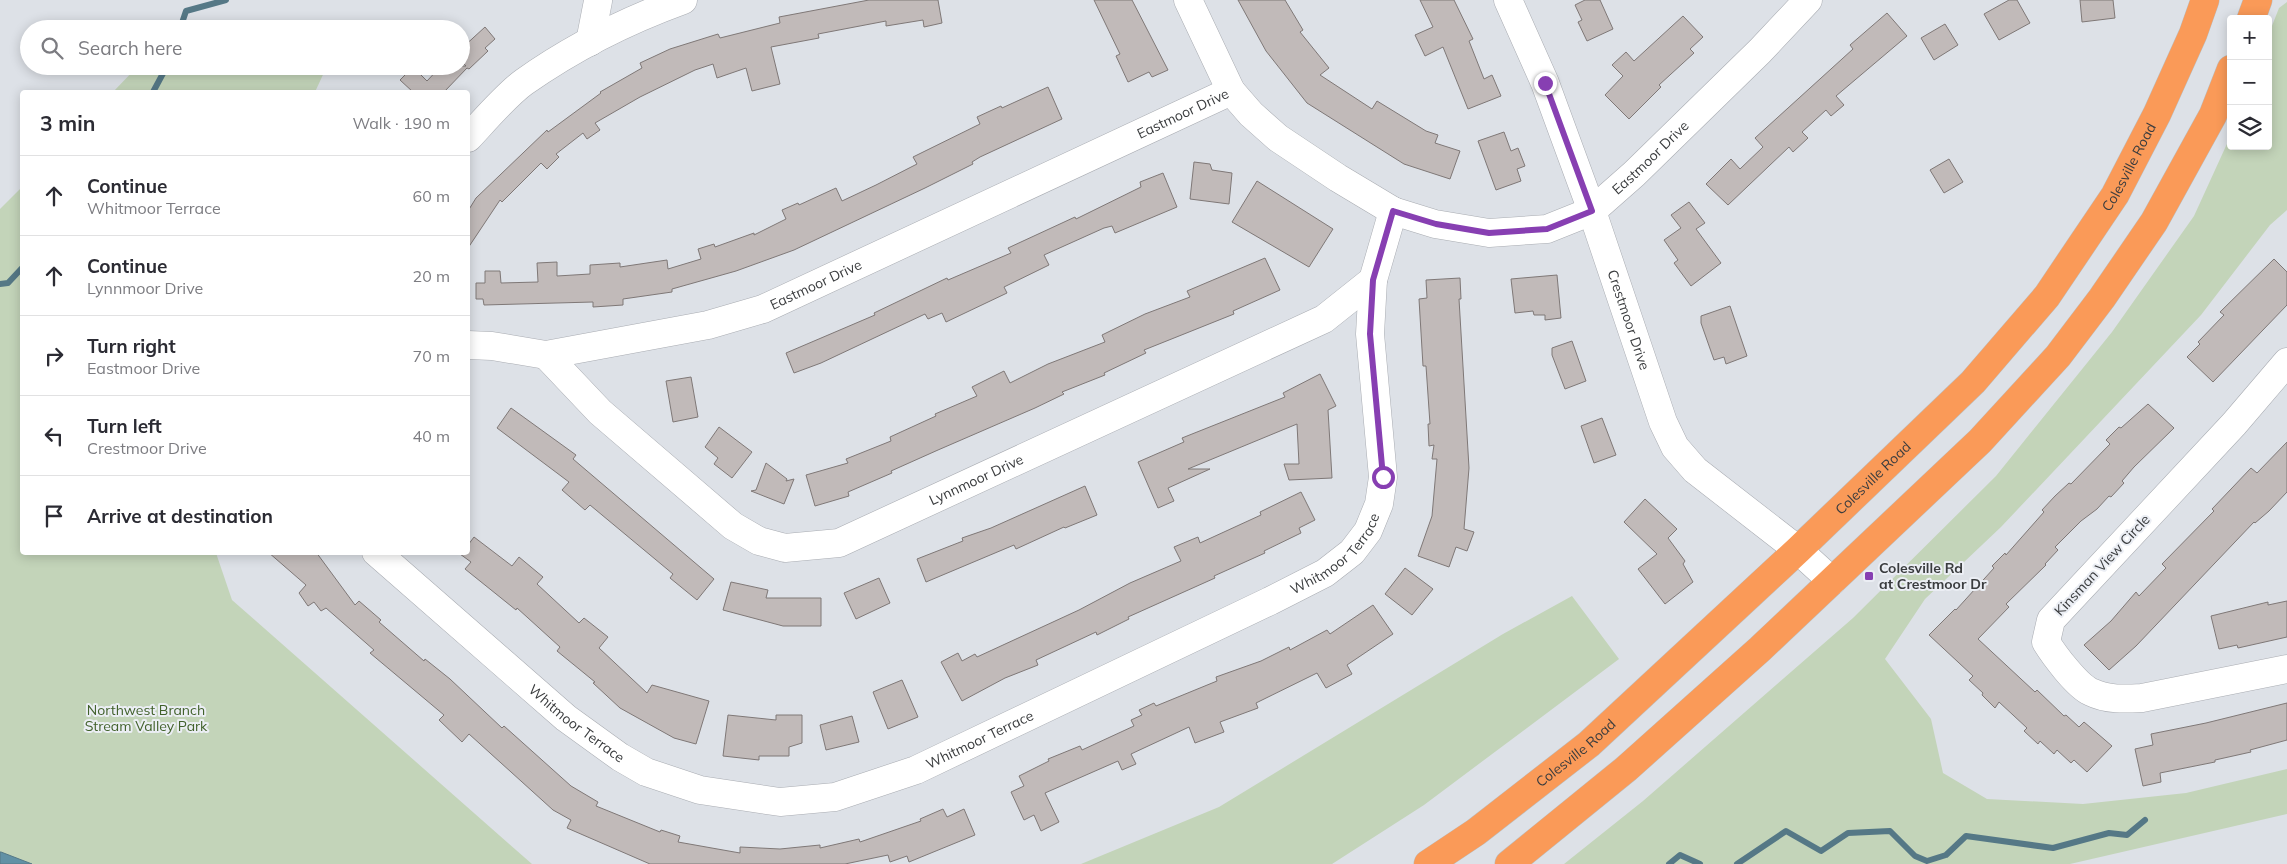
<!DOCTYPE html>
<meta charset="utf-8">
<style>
body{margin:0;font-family:Mulish,sans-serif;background:#f7f7f7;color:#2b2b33}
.controls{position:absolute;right:15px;top:15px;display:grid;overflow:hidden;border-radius:5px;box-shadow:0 2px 12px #0003}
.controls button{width:45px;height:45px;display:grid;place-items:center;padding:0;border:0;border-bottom:1px solid #e1e1e2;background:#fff;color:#2b2b33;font:25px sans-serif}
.stop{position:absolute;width:15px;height:15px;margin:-11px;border:4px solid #873fb2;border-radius:50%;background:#fff}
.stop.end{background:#873fb2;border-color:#fff;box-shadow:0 1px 5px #0008}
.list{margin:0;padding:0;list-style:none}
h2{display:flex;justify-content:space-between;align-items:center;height:65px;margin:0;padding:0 20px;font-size:21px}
h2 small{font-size:16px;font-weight:400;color:#7c7c81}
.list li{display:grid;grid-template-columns:32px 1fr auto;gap:15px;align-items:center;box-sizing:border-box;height:80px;padding:0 20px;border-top:1px solid #e1e1e2}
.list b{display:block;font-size:19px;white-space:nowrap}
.list p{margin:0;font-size:16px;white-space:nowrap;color:#7c7c81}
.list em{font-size:16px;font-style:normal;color:#7c7c81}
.icon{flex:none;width:28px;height:28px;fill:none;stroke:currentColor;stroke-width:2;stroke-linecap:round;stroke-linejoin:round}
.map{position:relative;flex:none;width:2287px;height:864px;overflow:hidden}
.search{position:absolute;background:#fff;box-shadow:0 2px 12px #0003;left:20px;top:20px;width:450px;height:55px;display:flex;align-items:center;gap:12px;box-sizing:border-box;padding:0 18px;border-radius:28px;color:#7c7c81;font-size:19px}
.panel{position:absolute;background:#fff;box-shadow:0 2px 12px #0003;left:20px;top:90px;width:450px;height:465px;border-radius:5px}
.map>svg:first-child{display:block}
.green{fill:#c3d4b9}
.water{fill:#6191a5;stroke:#557886}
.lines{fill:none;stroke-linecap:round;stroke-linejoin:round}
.stream{stroke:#557886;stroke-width:6}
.building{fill:#c1bab9;stroke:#7f7877}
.minor-casing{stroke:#a9acb2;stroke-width:29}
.highway-casing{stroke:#bcbdbd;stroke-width:29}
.minor{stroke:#fff;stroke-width:28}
.highway{stroke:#fa9a58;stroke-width:28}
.route{stroke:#873fb2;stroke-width:6}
.poi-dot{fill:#873fb2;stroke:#ebeef4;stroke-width:2}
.labels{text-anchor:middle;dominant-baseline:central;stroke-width:4;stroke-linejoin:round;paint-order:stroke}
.street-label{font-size:14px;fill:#3a3c3e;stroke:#ebeef4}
.poi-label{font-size:14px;font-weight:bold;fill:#3a3c3e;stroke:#ebeef4;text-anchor:start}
.park-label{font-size:14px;fill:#41612b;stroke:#ebeef4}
</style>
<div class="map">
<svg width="2287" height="864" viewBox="0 0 2287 864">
<rect width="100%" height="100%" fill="#dde1e7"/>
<!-- green -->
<path class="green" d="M2287 2V210L2270 225 2201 315 2001 527 1925 599 1885 659 1931 719 1943 773 1987 799 2083 804 2186 793 2287 769V814L2070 864H1564L1643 801 1853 618 1996 476 2112 332 2194 216 2231 135V146H2268V36L2279 8Z
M138 66H327L315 92H113Z
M22 187V552L216 553 232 600 532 864H0V209Z
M1572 596 1619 659 1424 805 1332 864H1081L1219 807 1503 634Z"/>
<!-- water -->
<path class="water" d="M0 852H1L32 864H0Z"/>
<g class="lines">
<!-- stream -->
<path class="stream" d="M180 29 186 11 226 0
M153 92 167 66
M0 284 8 283 22 268
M1669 864 1680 855 1700 864
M1737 864 1786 831 1821 851 1848 833 1890 831 1915 856 1927 861 1946 855 1966 836 2053 848 2109 833 2127 835 2145 820"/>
</g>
<!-- building -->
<path class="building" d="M869 0H938L942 23 924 27 923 20 886 26V21L818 34 819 38 771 47 780 84 752 91 746 68 717 78 713 64 695 70 640 97 595 123 600 130 587 139 583 133 556 154 559 157 547 169 541 163 502 202 500 200 468 248V211L476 198 547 130 548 132 601 93 600 92 642 68 640 63 670 49 718 34 720 38 780 23 779 17Z
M1094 0H1132L1168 70 1152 77 1149 72 1128 82 1116 56 1120 54Z
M1238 0H1285L1303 30 1300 32 1329 68 1320 75 1372 109 1377 101 1426 131 1438 135 1435 143 1460 151 1450 179 1404 164 1307 103 1266 51Z
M1420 0H1454L1473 39 1469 41 1484 79 1492 75 1501 96 1468 109 1443 47 1425 56 1415 35 1433 27Z
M1585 0H1600L1613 29 1587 41 1578 22 1582 20 1575 5Z
M2009 0H2017L2030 23 1999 40 1984 14Z
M2080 0H2113L2115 18 2082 22Z
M1887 13 1907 36 1836 96 1844 105 1831 116 1826 110 1802 132 1808 138 1793 152 1789 147 1728 205 1706 184 1731 159 1740 169 1763 147 1755 138 1853 49 1850 45Z
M1683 16 1703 37 1690 49 1694 53 1659 85 1661 87 1629 119 1605 95 1623 76 1612 65 1626 52 1634 61Z
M1945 24 1958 45 1934 60 1921 38Z
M485 27 495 39 485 48 488 51 469 69 467 68 444 92H413L400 80 413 67 427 81 441 66H466L461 61V49Z
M1048 87 1062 119 980 157 972 162 973 164 925 188 794 250 736 271 672 289V292L623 299V305L593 307V302L484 305 483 299H476V283H485V271H500L501 283 538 282 537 263 557 262V276L590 274V265L620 263V267L667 260 668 269 701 259 698 249 714 244 715 247 754 233V235L786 219 782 210 798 203 799 205 836 188 842 201 876 185 917 164 913 157 980 124 977 117 1001 106 1002 108Z
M1504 132 1511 151 1518 148 1525 166 1517 169 1521 181 1496 190 1478 141Z
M1949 159 1963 182 1944 193 1930 170Z
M1194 162 1210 164 1212 170 1232 173 1229 204 1190 199Z
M1163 173 1177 207 1115 233 1112 226 1104 228 1044 255 1049 265 1004 287 1007 293 946 322 942 313 928 319 925 314 821 363 794 373 786 353 875 315 874 313 947 278 948 280 1011 253 1008 248 1075 217 1076 219 1141 187 1140 182Z
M1257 181 1333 229 1309 267 1232 222Z
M1689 202 1705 223 1696 229 1721 263 1691 286 1674 263 1678 260 1664 240 1681 228 1671 215Z
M1265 258 1280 290 1233 311 1234 314 1144 350 1146 353 1104 373 1105 375 1062 392 1064 394 1035 408 938 450 891 471 892 473 848 492 849 496 815 506 806 475 848 463 846 459 891 441 890 437 936 416 935 414 977 396 972 387 1004 371 1010 383 1048 364 1105 342 1102 335 1145 314 1190 297 1187 291Z
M2274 259 2287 272V305L2213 382 2187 357 2200 344 2198 342 2224 315 2220 312Z
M1557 275 1561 318 1545 320V315H1534L1533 311 1515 313 1511 279Z
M1460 278 1461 299H1459L1469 468 1464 529 1474 532 1467 551 1456 547 1449 567 1418 556 1432 516 1437 459H1432L1434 445 1429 446 1428 424H1430L1426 366H1423L1419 299 1427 298 1426 280Z
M1730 306 1747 356 1726 364 1724 357 1714 360 1701 323V316Z
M1572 341 1586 381 1565 389 1552 355V348Z
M1320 374 1336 406 1328 410 1332 478 1289 480 1284 464H1299L1297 424 1188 469H1210L1168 488 1174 501 1158 508 1138 462 1184 442 1182 438 1285 397 1283 393Z
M691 377 698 417 673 422 666 381Z
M2148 404 2174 428 2134 467 2122 481 2124 483 2111 497 2109 496 2097 509 2081 521 2055 547 2058 550 2045 564 2046 565 2006 604 2009 607 1978 639 2035 692 2037 690 2064 716 2066 715 2079 727 2084 722 2112 746 2087 772 2074 760 2071 763 2057 750 2054 754 2040 741 2038 744 2024 731 2027 728 1999 702 1995 708 1982 695 1983 693 1969 680 1973 676 1929 635 1955 609 1956 610 1994 568 1992 566 2005 553 2006 555 2044 512 2042 510 2055 496 2069 483 2071 484 2110 444 2106 440 2119 427 2121 428Z
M511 408 576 455 573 459 714 579 697 600 670 578 673 574 590 505 585 510 562 490 569 482 497 428Z
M1602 418 1616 455 1594 463 1581 426Z
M719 427 752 452 732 478 714 464 718 458 705 447Z
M2287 442V492L2269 511 2255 523 2254 522 2136 646 2109 670 2084 645 2111 621 2136 592 2139 596 2166 568 2162 564 2214 511 2212 509 2251 468 2257 473Z
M766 463 787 479 786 481 794 479 784 504 751 491 756 490Z
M1085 486 1097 515 1065 528 1064 527 1016 549 1014 545 926 582 917 559 963 541 962 538 991 528Z
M1301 492 1315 520 1299 528 1301 533 1264 551 1265 553 1214 576 1215 578 1128 617 1129 619 1097 635 1096 632 1036 660 1038 665 1005 678 962 701 941 662 958 653 962 661 975 654 977 657 1079 610 1130 583 1181 561 1174 547 1198 537 1200 543 1261 515 1260 512Z
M1645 499 1677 529 1668 538 1685 561 1683 564 1693 582 1665 604 1638 569 1657 554 1624 522Z
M474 537 512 566 519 557 543 577 537 584 579 623 584 618 608 637 599 648 647 693 652 685 709 701 696 744 674 738 620 708 593 683 595 682 557 651 560 647 517 608 516 610 465 569 471 562 460 554 468 552V545Z
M268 552H316L355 605 359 601 381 620 379 622 424 661 425 659 450 679 502 728 504 726 571 786 598 802 596 806 660 832 661 830 680 836 678 842 740 853V847L780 849 820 845V848L859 839 860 842 921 821 920 819 943 809 947 817 964 809 975 835 909 862 907 856 890 862 888 855 845 864H650L567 828 571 820 553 810 469 734 462 742 439 720 444 715 370 653 374 650 326 608 321 611 314 602 308 606 299 593 306 585Z
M1405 568 1433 589 1412 615 1385 594Z
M879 578 890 603 856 619 844 593Z
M731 582 768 590 766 598H821V626H783L723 610Z
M2287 601V637L2238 648 2237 645 2219 649 2211 616 2268 602V605Z
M1373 605 1393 634 1347 665 1352 674 1326 688 1317 673 1256 703 1258 708 1220 722 1224 732 1195 743 1189 727 1131 754 1136 764 1122 770 1118 761 1045 793 1059 822 1041 831 1034 815 1024 820 1011 792 1024 786 1019 776 1049 761 1048 759 1080 746 1082 750 1134 726 1131 720 1142 715 1139 710 1154 703 1156 706 1217 681 1216 677 1261 661 1289 647 1290 650 1327 630 1330 634Z
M902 680 918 717 888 729 873 692Z
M2287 703V740L2250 750 2251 752 2215 760V762L2160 773 2161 782 2143 786 2135 749 2153 745 2151 734 2206 723Z
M728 715 776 720V715H802V743L789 747V756H759V760L723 756Z
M852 716 859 742 826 750 820 725Z"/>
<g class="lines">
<!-- minor casing -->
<g class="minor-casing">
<g id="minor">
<path id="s1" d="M1188 0 1231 91 1251 114 1278 138 1338 178 1393 211 1435 224 1489 233 1547 229 1592 211 1634 174 1760 51 1808 0"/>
<path id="s2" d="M1508 0 1545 83 1592 211 1663 422 1675 447 1695 470 1798 550 1832 581"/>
<path d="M590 42 598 1"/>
<path d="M468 138C484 121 506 95 524 82 572 48 628 20 683 0"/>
<path id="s3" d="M468 345 492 346 546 355 708 325 763 309 1231 91"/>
<path id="s4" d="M546 355 600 412 733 526 759 541 785 548 839 543 1324 319 1373 280 1393 211"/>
<path d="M2287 362 2234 424 2051 620 2046 642C2054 655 2077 686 2091 692 2107 700 2125 699 2142 698L2287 669"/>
<path id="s5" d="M376 552 566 718 620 757 646 772 700 790 780 802 835 797 916 770 1270 601 1325 573 1352 552 1368 531 1379 504 1383 477 1370 334 1373 280"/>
</g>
</g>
<!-- highway casing -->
<g class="highway-casing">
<g id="highway">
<path d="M2251 19 2258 0"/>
<path id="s6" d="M1428 864 1476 832 1589 744 1798 550 1973 382 2047 296 2115 195 2157 114 2193 34 2205 0"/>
<path d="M1509 864 1626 769 1760 649 1980 441 2058 356 2102 298 2154 222 2213 115 2231 69"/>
</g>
</g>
<!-- minor -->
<use href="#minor" class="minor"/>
<!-- highway -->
<use href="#highway" class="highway"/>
</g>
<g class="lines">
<!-- route -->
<path class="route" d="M1383 477 1370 334 1373 280 1393 211 1436 224 1489 233 1547 229 1592 211 1545 83"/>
</g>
<!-- markers -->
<rect class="poi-dot" x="1864" y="571" width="10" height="10" rx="2.5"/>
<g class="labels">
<!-- street labels -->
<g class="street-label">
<text stroke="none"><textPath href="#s3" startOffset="764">Eastmoor Drive</textPath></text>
<text stroke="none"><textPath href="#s1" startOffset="588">Eastmoor Drive</textPath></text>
<text stroke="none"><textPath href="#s6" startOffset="995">Colesville Road</textPath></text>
<text stroke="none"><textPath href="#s3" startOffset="359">Eastmoor Drive</textPath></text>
<text stroke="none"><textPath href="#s2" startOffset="342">Crestmoor Drive</textPath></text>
<text stroke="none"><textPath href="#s6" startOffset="590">Colesville Road</textPath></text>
<text stroke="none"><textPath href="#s4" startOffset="516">Lynnmoor Drive</textPath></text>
<text stroke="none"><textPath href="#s5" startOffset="1102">Whitmoor Terrace</textPath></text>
<text transform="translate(2102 565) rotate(-47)">Kinsman View Circle</text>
<text stroke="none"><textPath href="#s5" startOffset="264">Whitmoor Terrace</textPath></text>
<text stroke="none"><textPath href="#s5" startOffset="698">Whitmoor Terrace</textPath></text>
<text stroke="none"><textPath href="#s6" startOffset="185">Colesville Road</textPath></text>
</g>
<!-- poi labels -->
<g class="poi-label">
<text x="1879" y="568">Colesville Rd<tspan x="1879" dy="16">at Crestmoor Dr</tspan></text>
</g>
<!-- park labels -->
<g class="park-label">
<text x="146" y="710">Northwest Branch<tspan x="146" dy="16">Stream Valley Park</tspan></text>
</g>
</g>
</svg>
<div class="controls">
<button>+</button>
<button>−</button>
<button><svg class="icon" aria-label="layers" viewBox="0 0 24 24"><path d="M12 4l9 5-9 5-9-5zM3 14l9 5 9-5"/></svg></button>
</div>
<div class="stop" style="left:1383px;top:477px"></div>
<div class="stop end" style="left:1545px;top:83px"></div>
<div class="search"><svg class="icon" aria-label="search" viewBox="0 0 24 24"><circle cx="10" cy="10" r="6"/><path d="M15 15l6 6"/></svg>Search here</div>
<section class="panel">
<h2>3 min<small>Walk · 190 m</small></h2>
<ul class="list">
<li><svg class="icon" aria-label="ahead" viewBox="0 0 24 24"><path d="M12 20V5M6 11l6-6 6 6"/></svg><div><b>Continue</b><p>Whitmoor Terrace</p></div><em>60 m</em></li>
<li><svg class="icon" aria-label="ahead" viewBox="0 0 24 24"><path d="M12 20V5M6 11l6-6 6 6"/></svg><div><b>Continue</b><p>Lynnmoor Drive</p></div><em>20 m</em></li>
<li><svg class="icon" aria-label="right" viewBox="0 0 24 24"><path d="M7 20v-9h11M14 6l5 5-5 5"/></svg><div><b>Turn right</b><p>Eastmoor Drive</p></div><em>70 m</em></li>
<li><svg class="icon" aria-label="left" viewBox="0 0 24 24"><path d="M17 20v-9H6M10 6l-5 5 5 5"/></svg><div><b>Turn left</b><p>Crestmoor Drive</p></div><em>40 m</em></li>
<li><svg class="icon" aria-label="arrive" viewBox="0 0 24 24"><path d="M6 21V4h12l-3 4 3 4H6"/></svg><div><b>Arrive at destination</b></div></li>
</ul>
</section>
</div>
